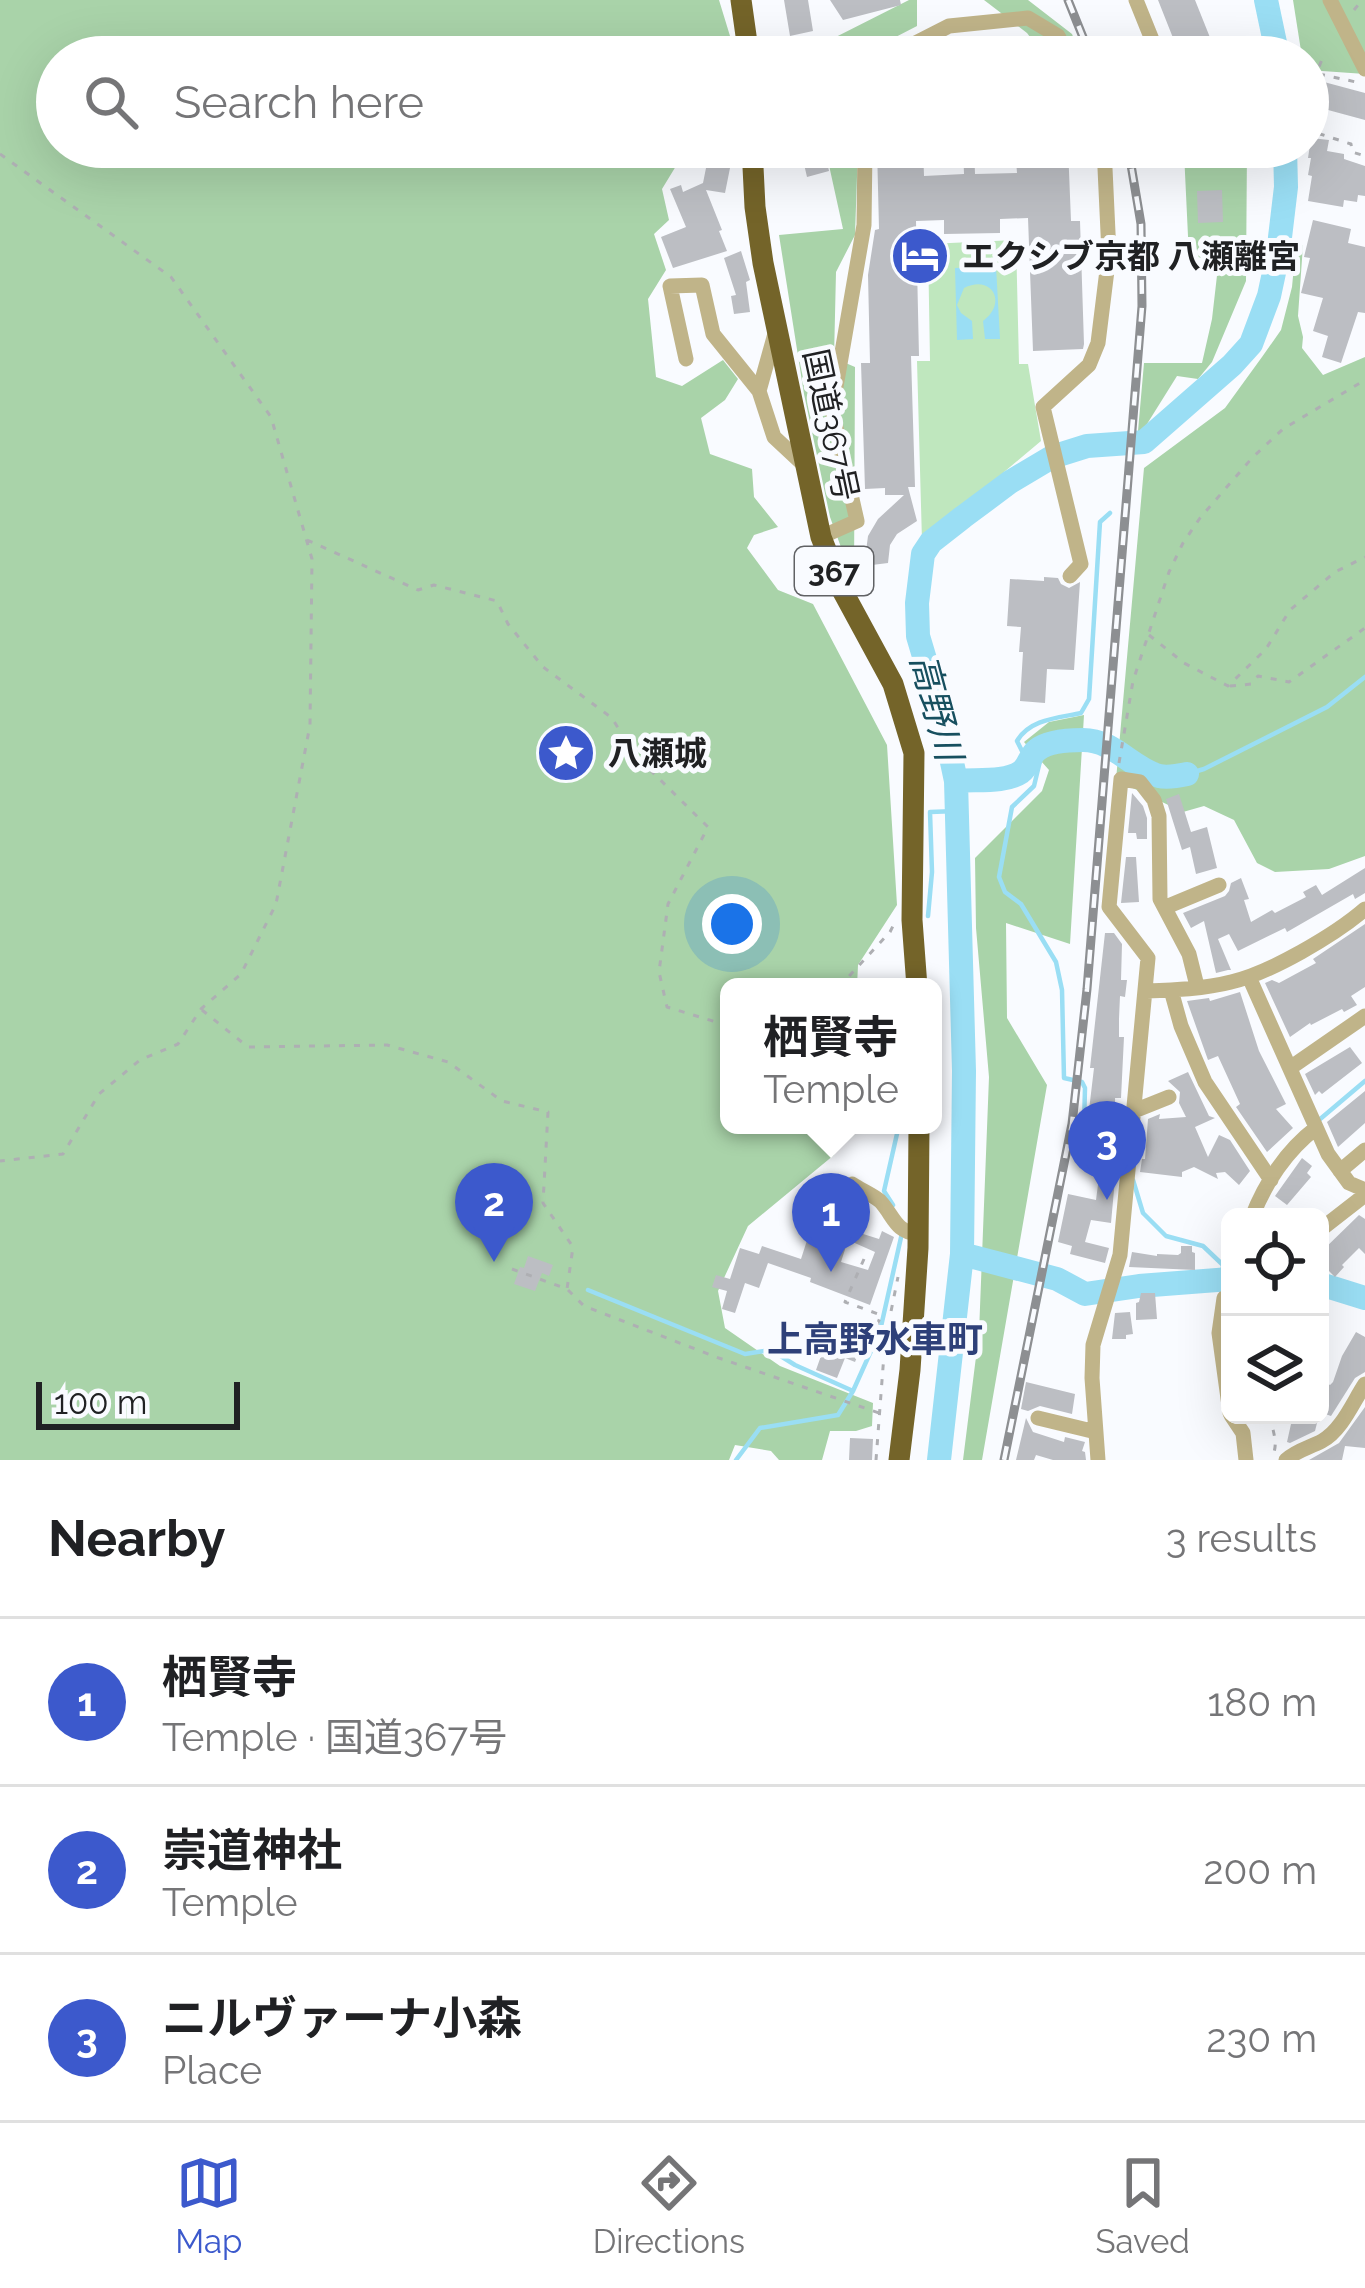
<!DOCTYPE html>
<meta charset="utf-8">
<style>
body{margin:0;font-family:Raleway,"Noto Sans JP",sans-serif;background:#f2f2f2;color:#202124}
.controls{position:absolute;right:36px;bottom:36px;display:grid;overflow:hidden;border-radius:18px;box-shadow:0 12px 48px #0002}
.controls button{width:108px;height:108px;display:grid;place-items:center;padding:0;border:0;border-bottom:3px solid #e0e0e0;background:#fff;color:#202124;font:60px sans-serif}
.scale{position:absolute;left:36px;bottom:30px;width:204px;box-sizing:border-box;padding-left:12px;border:6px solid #202123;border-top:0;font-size:33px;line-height:42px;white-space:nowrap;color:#202123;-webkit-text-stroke:9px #f9fbff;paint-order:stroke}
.you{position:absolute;left:732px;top:924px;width:42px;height:42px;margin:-30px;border:9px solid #fff;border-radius:50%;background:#1a73e8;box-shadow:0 0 0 18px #1a73e833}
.badge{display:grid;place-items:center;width:78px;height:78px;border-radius:50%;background:#3c59cc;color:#fff;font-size:39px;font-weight:700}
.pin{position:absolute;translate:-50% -99px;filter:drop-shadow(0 3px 6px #0008)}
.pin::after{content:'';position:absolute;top:63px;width:42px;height:36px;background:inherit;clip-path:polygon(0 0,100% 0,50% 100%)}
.popup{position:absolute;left:720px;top:978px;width:222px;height:156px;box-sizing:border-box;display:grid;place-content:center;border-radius:18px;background:#fff;filter:drop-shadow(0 3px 9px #0005);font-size:39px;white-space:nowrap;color:#757577}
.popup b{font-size:45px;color:#202124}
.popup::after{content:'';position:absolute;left:50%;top:100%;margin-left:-24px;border:24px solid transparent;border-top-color:#fff}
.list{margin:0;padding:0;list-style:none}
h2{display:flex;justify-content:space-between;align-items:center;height:156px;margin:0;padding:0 48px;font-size:51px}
h2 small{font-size:39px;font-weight:400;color:#757577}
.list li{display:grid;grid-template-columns:78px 1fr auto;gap:36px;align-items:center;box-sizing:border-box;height:168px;padding:0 48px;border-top:3px solid #e0e0e0}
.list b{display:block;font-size:45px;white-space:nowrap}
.list p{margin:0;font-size:39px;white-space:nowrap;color:#757577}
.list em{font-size:39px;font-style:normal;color:#757577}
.icon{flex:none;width:66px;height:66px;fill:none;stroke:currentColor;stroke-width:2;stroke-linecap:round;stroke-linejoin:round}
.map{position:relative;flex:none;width:1365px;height:1460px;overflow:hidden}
.search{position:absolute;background:#fff;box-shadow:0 12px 48px #0002;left:36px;right:36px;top:36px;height:132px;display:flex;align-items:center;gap:30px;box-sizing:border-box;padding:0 42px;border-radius:66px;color:#757577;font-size:45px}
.sheet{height:660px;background:#fff}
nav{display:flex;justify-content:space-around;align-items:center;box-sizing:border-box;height:168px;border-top:3px solid #e0e0e0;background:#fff;font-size:33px;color:#757577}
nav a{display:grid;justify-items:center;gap:6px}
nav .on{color:#3c59cc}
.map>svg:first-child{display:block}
.green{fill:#bfe7be}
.forest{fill:#a9d3a9}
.water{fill:#9adef4}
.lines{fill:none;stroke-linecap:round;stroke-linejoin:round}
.stream{stroke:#9adef4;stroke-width:4.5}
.river{stroke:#9adef4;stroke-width:24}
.building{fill:#bcbec3;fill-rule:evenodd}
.path{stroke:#aeafb3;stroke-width:3;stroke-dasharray:6 9;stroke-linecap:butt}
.minor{stroke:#c0b489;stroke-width:15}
.highway{stroke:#746429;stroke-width:21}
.rail-casing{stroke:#8d8f92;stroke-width:9}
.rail{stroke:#f9fbff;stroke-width:4.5;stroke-dasharray:14;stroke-linecap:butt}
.labels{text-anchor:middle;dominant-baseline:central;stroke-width:10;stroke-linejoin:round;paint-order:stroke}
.shield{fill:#f9fbff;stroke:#616265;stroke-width:3}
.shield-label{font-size:30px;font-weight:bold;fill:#202123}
.poi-label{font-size:33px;font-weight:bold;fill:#202123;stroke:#f9fbff;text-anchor:start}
.street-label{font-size:33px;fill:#202123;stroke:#f9fbff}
.water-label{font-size:36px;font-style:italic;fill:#174f5f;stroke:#f9fbff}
.neighbourhood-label{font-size:36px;font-weight:bold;fill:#2e4079;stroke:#f9fbff}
</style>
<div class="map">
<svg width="1365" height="1460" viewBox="0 0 1365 1460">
<rect width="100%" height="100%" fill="#f9fbff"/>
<!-- green -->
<path class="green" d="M1016 240 1019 364H1028L1041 441 922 541 917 361H930L928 244Z"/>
<!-- forest -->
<path class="forest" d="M0 0H719L730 36 710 42 706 57H57V147H681L676 166 662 189 669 220 654 234 666 270 648 299 656 377 682 386 723 360 738 379 725 400 701 418 710 454 752 469 754 497 778 527 754 535 747 548 778 590 813 604 887 745 897 905 858 965 857 987H729V1125H841L834 1155 748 1226 718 1291 725 1328 780 1366 873 1403 872 1426 856 1431H830L822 1460H779L771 1451 735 1445 729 1460H0Z
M909 0H917V26L857 57H762L761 47 818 46Z
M984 0H1028L1072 34 1081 57H1045L1027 33Z
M1293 0H1365V74L1308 70V57H1302Z
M825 147H858L855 235 836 272 834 358 855 367 854 583 830 517 804 394 779 235 843 229Z
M1199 147H1247L1246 281 1212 362 1198 379 1177 376 1142 432 1138 431 1144 363H1202L1212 319 1219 258 1189 257 1184 152Z
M1296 245H1303L1298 316 1303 337 1302 348 1323 375 1365 357V856L1329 869 1275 872 1257 863 1234 820 1204 806 1183 812 1116 780 1144 468 1225 408 1262 357 1281 330 1292 287Z
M1084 715 1070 944 1006 923 1007 1018 1047 1085 982 1460H963L979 1333 989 1077 976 928 975 858 1042 791 1049 770 1024 742 1049 722Z"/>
<!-- water -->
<path class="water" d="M996 266 1000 339H985L983 321C1008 303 992 274 964 288L957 305 961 313 972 321 973 339 957 340 955 268Z"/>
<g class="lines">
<!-- stream -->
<path class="stream" d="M1110 513 1100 522 1089 699 1081 713C1058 718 1030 719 1017 741L1022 751 1040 761 1034 786 1012 807 999 877 1005 892 1021 904 1056 962 1062 990 1064 1078 1082 1082 1085 1088 1084 1125 1093 1135 1095 1153 1119 1159
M1187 774 1204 769 1327 707 1365 677
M928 916 932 872 930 812 957 811
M1319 1120 1365 1081
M1133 1180 1143 1213 1166 1236 1203 1246 1223 1265 1221 1295
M893 1205 884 1191 899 1125
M588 1290 745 1354 771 1350 795 1365 853 1391
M736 1460 760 1428 838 1415 853 1391 880 1331 902 1233"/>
<!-- river -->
<path class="river" d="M1266 0 1278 57
M956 781C976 779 1005 783 1021 772 1029 766 1030 755 1037 750 1048 741 1070 740 1083 740 1114 740 1131 768 1159 776 1168 778 1178 776 1187 774
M962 1254 1057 1279 1085 1294 1139 1286 1230 1279
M1320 1284 1365 1298
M939 1460 962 1254 964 1071 956 781 943 720 918 636 917 603 923 554 931 542 963 517 1010 482 1052 457 1087 446 1144 442 1232 365 1251 344 1269 296 1278 254 1286 187 1285 147"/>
</g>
<!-- building -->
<path class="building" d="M784 0H808L813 31 790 36Z
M830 0H900L901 5 843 20Z
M1158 0H1195L1211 40 1179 53Z
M1324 82 1365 93V120L1317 107Z
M1311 138 1329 140 1327 151 1344 154V159L1365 166V196L1358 195 1357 202 1344 200 1343 207 1308 201 1312 176 1308 175 1311 158H1308Z
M706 147H730L728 157 732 158 725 193 706 190 722 230 719 231 727 251 673 268 661 237 686 227 670 189 681 185 683 192 703 183 708 158H704Z
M800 147H824L829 171 807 177Z
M877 147H923L924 176 964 174 963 147H974L975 174 1017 173 1015 147H1068L1071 221H1080L1084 344 1083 349 1033 351 1028 218 1000 219V233L944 234V220L916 221 919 356H911L915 487H908L917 521 897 534 890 545 888 563 864 566 868 536 878 519 904 495H885V488L865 489 861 363H870L868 275 875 230 879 229Z
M1222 190 1223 222 1198 223 1197 191Z
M1313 220 1351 229 1348 243 1365 247V313L1358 312 1341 363 1322 357 1328 336 1313 331 1323 298 1301 293 1310 258 1304 257Z
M741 251 750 280 746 282 750 312 734 314 731 296 736 295 724 258Z
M1044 577 1058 578 1061 584 1069 588 1080 582 1074 670 1047 669 1045 703 1020 701 1023 652H1019L1021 627 1007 626 1010 579 1044 581Z
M1132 793 1143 806 1147 818V839H1137L1136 833H1128Z
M1179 794 1191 832 1207 827 1217 868 1196 874 1190 847 1182 850 1166 799Z
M1126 857H1136L1139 902 1121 903Z
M1365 868V893L1355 899 1353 894 1287 932 1285 928 1238 951 1229 934 1218 939 1231 970H1228L1216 973 1204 921 1191 928 1183 913 1225 896 1229 891 1231 883 1241 878 1249 899 1244 900 1251 922 1272 910 1275 913 1306 897 1303 892 1316 885 1322 895Z
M1365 924V987L1351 996 1357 1005 1344 1012 1342 1009 1311 1025 1310 1023 1290 1037 1265 983 1272 980 1279 983 1316 963 1313 959Z
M1105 933H1114L1122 944 1121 980H1127L1125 997 1120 996 1119 1019V1037H1124L1121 1098H1115L1116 1128H1120L1118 1150 1102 1147 1104 1125 1087 1127 1094 1068H1090Z
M1240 992 1259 1051 1286 1104 1276 1109 1293 1128 1267 1152 1236 1107 1240 1104 1218 1056 1208 1060 1187 1001 1209 998 1210 1001Z
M1350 1047 1362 1063 1322 1094 1319 1091 1315 1095 1305 1074Z
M1188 1072 1209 1116 1215 1118 1195 1127 1208 1157 1219 1135 1230 1140 1250 1171 1239 1185 1225 1172 1216 1173 1218 1179 1194 1167 1182 1172V1177L1140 1172 1142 1159H1145L1148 1119 1160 1114 1159 1119 1186 1117 1179 1103 1180 1092 1168 1081Z
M1365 1091V1123L1338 1147 1327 1122Z
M1302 1158 1312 1166 1307 1173 1311 1177 1287 1205 1275 1196Z
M1099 1177 1115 1179 1111 1223 1091 1220 1085 1242 1109 1248 1105 1263 1070 1254 1072 1246 1058 1242 1068 1194 1096 1200Z
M1359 1215 1365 1219V1254L1359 1248 1342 1265 1344 1267 1335 1277 1329 1271 1325 1276 1320 1270V1253Z
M823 1217 831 1223 843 1224 841 1227 879 1239 882 1231 894 1237 870 1305 810 1282 811 1278 768 1263 759 1288 745 1283 735 1313 722 1309 727 1291 712 1287 716 1275 730 1279 740 1248 759 1254 762 1246 801 1259 810 1231 817 1233ZM848 1240 875 1252 868 1270 841 1262Z
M1181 1246H1192V1252L1195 1253V1270L1129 1267 1132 1252 1157 1256V1254L1178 1255 1181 1253Z
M528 1256 553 1265 549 1276 542 1273 535 1291 514 1284 520 1267 524 1268Z
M1141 1293H1155L1157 1319 1136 1320V1303L1139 1302Z
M1130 1312 1133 1334 1126 1335V1339H1112L1115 1313Z
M845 1327 866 1335 855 1362 845 1358 837 1378 816 1370 822 1353 833 1357Z
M1356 1332 1365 1337V1372L1355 1378 1331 1416 1320 1412V1379L1330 1385 1333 1382 1342 1356Z
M1026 1382 1075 1394 1072 1414 1040 1406 1028 1411 1021 1409Z
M1365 1407V1448L1345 1446 1342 1460H1309L1339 1443Z
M1271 1415H1319L1315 1431 1290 1443 1287 1442 1291 1424 1270 1418Z
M1026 1418 1033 1432 1064 1442 1065 1437 1085 1442 1082 1451 1085 1452 1086 1460H1053L1036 1455 1034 1460H1016Z
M850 1438 873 1439 872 1460H849Z"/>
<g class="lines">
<!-- path -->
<path class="path" d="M1354 10 1362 0
M1319 74 1356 82
M1309 125 1311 88 1324 54
M1310 125 1318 126 1320 134 1351 144 1352 152 1365 156
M0 154 171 277 271 417 312 559 310 725 276 904 241 974 201 1009 178 1044 140 1060 99 1094 63 1154 0 1161
M307 540 418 590 434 585 497 601 508 624 543 667 612 718 634 754 708 827 668 904 659 972 667 1007 729 1026
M1149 635 1184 663 1228 686 1266 649 1290 610 1335 572 1365 557
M1230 686 1252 684 1258 676 1289 682 1365 628
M1119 763 1133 681 1169 572 1183 543 1200 518 1252 458 1283 429 1365 380
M839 987 890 932 894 924
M202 1010 248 1047 387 1045 448 1062 502 1101 548 1112 543 1203 573 1247 567 1289
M864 1259 845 1302 881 1315 873 1336 885 1341
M512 1269 567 1289 584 1306 716 1357 885 1415
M1224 1284V1270H1230
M1320 1310 1326 1290
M1271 1415C1271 1429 1278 1439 1274 1452
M876 1460 885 1341 898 1277"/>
<!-- minor -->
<path class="minor" d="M1136 0 1159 57
M1330 0 1365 69
M748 48 780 57
M900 57V51L949 26 1028 18 1058 36 1069 57
M1225 57H1226
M686 359 670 286 702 285 713 334 759 391 774 437 804 465
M759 391 776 330
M821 537 857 521 832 410 864 225 865 147
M1070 576 1081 564 1043 407 1089 365 1098 343 1109 254 1104 147
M1166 907 1219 885
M1249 977 1328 1154 1349 1183 1365 1190
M1171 990 1181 1026 1205 1082 1271 1180
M1145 991C1173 990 1204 989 1231 982 1270 973 1335 935 1365 909
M1290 1068 1365 1016
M1134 1111 1169 1097
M1340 1171 1365 1150
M833 1211 852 1184C861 1190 873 1195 880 1201 894 1216 895 1232 918 1234
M1252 1217C1265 1183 1287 1150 1316 1128
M1320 1230 1365 1195
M1224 1298 1219 1333 1230 1413
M1231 1415 1243 1433 1246 1460
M1038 1418 1096 1432
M1098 1460 1092 1378 1093 1345 1120 1255 1148 958 1109 907 1121 779 1140 782 1154 800 1159 816 1160 899 1189 954 1197 986
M1286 1460C1297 1450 1309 1448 1322 1441 1342 1430 1353 1402 1365 1384"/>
<!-- highway -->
<path class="highway" d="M741 0 749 57
M752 147 755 207 763 263 821 537 842 590 893 684 914 753 912 920 917 987
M899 1460 910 1370 918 1248 919 1125"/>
<!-- rail casing -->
<g class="rail-casing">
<path id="rail" d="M1068 0 1091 57
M1004 1460 1072 1124 1087 989 1142 306 1141 224 1128 147"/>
</g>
<!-- rail -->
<use href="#rail" class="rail"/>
</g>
<!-- icons -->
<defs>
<g id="hotel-disc" transform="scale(3)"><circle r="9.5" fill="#3c59cc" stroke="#f9fbff"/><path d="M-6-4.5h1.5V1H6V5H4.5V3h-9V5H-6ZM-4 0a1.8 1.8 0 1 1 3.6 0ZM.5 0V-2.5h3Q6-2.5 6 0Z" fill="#fff"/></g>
<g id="sight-disc" transform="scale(3)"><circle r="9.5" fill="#3c59cc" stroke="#f9fbff"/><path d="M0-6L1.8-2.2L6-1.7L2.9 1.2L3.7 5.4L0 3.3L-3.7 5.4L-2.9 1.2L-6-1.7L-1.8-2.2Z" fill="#fff"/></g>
</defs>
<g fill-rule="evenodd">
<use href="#hotel-disc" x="920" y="256"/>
<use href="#sight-disc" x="566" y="753"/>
</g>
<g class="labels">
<!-- shield labels -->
<rect class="shield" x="795" y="547" width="78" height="48" rx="9"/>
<g class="shield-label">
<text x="834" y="571">367</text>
</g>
<!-- poi labels -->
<g class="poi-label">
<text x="962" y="256">エクシブ京都 八瀬離宮</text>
<text x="608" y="753">八瀬城</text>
</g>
<!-- street labels -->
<g class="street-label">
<text transform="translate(831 425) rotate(78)">国道367号</text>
</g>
<!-- water labels -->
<g class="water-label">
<text transform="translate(937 707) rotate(75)">高野川</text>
</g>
<!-- neighbourhood labels -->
<g class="neighbourhood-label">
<text x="875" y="1339">上高野水車町</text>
</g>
</g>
</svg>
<div class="controls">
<button><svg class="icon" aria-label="locate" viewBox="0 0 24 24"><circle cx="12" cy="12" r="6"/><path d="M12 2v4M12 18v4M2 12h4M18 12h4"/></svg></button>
<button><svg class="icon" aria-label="layers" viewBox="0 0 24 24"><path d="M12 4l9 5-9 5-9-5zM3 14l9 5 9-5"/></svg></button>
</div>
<div class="scale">100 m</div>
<div class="you"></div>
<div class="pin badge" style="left:831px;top:1272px">1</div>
<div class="popup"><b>栖賢寺</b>Temple</div>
<div class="pin badge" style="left:494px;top:1262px">2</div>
<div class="pin badge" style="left:1107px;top:1200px">3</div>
<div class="search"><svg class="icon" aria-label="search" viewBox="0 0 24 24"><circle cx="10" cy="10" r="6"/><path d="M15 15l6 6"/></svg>Search here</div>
</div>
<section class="sheet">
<h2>Nearby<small>3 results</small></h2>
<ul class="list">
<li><span class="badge">1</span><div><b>栖賢寺</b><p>Temple · 国道367号</p></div><em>180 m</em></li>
<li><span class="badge">2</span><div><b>崇道神社</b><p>Temple</p></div><em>200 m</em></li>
<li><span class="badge">3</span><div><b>ニルヴァーナ小森</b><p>Place</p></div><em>230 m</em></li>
</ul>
</section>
<nav>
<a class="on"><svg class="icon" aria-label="map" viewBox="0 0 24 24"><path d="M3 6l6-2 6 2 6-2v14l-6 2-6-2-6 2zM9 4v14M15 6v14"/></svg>Map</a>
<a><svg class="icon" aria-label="directions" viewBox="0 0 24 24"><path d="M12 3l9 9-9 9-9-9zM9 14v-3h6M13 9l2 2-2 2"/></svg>Directions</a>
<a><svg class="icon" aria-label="saved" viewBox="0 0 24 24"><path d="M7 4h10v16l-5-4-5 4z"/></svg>Saved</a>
</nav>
